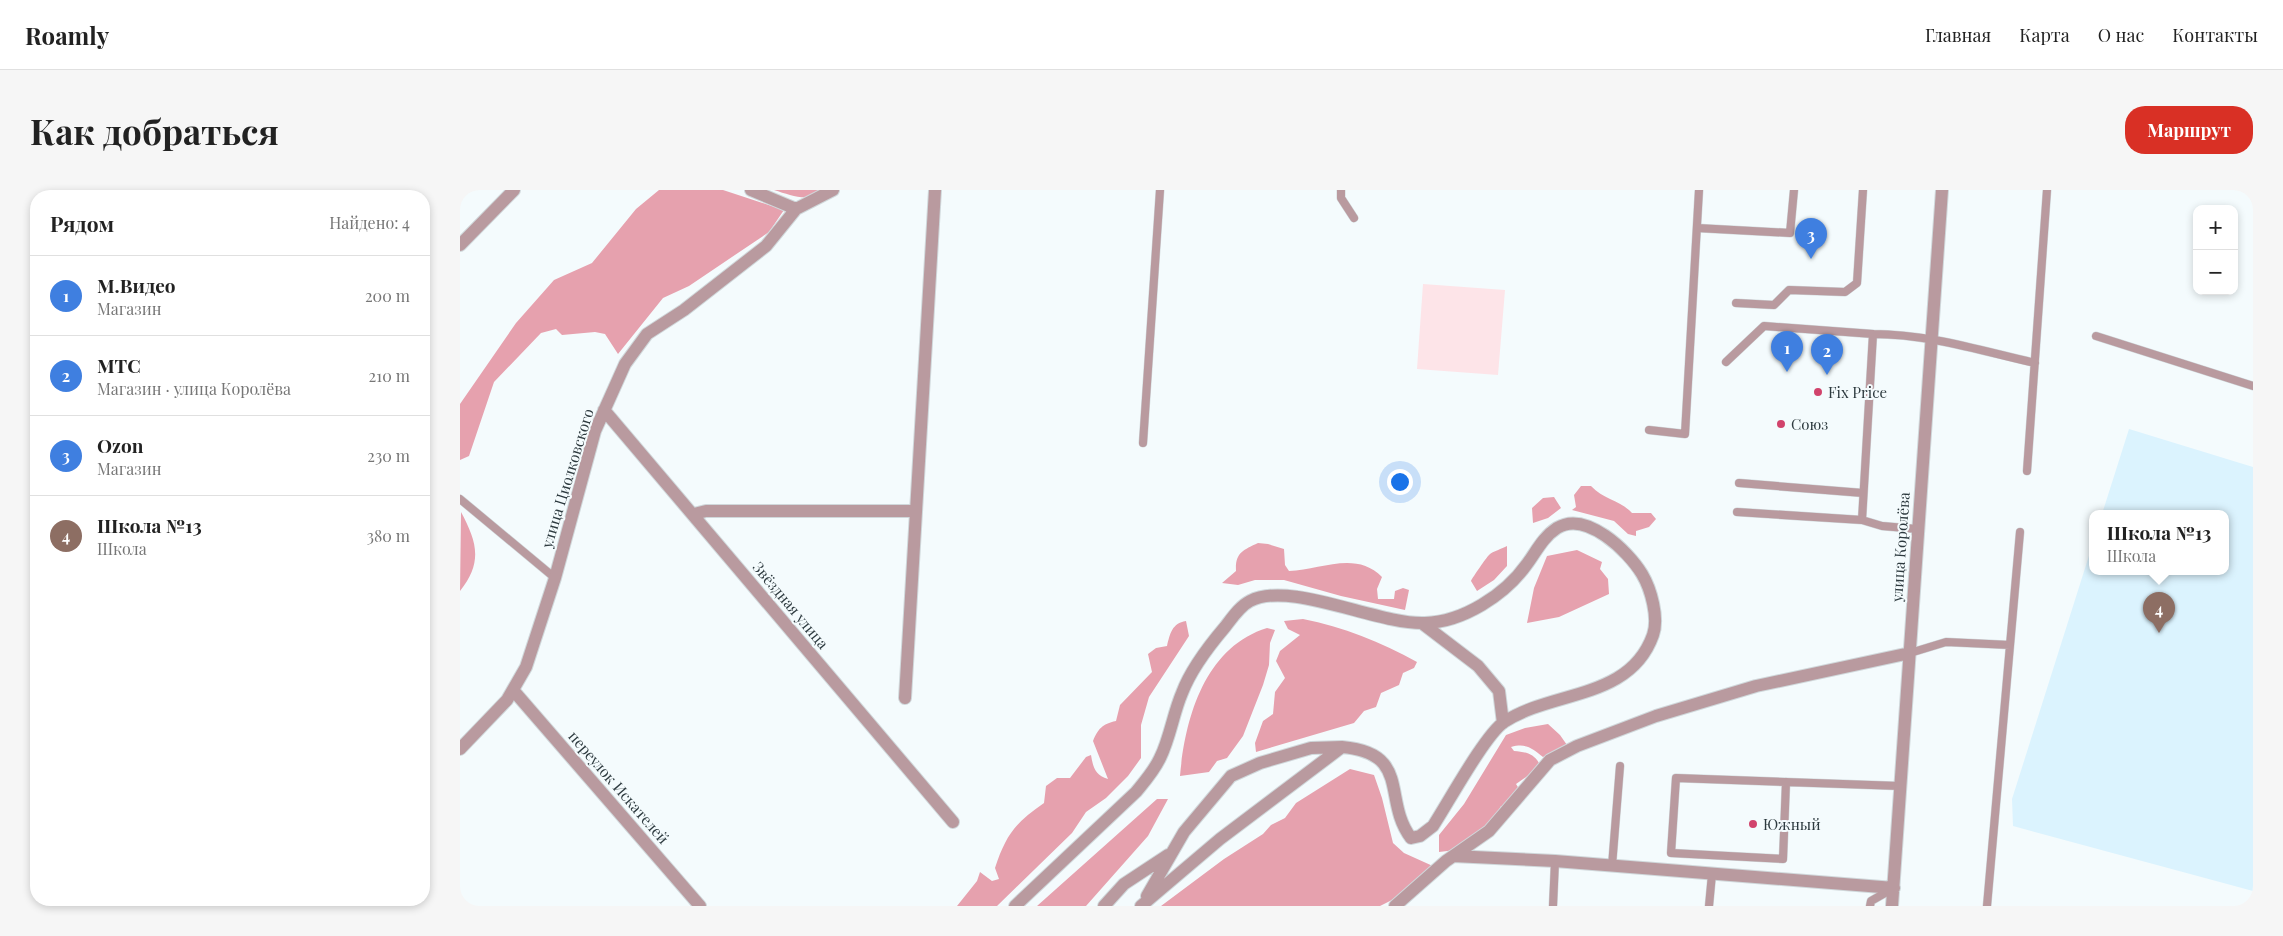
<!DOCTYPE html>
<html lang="ru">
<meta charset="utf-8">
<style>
body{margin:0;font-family:"Playfair Display",serif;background:#f6f6f6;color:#222}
.controls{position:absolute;right:15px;top:15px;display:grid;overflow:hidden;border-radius:10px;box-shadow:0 2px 8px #0003}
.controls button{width:45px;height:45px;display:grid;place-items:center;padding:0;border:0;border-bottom:1px solid #e0e0e0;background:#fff;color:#222;font:25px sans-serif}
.you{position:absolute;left:939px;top:291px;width:18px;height:18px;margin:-12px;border:4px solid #fff;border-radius:50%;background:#1a73e8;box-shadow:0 0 0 8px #1a73e833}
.badge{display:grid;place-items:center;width:32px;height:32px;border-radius:50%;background:#d93025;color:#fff;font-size:16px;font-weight:700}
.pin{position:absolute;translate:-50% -41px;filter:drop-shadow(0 1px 2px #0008)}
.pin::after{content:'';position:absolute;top:26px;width:18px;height:15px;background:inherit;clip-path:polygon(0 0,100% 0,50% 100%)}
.popup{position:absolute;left:1629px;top:320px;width:140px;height:65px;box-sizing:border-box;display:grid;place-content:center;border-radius:10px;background:#fff;filter:drop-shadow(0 1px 4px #0005);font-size:16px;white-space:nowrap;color:#767676}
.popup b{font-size:19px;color:#222}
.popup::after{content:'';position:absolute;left:50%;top:100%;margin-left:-10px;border:10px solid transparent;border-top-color:#fff}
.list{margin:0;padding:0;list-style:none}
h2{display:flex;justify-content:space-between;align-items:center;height:65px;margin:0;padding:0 20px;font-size:21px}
h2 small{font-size:16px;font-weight:400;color:#767676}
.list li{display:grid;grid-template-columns:32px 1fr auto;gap:15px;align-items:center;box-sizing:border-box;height:80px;padding:0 20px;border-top:1px solid #e0e0e0}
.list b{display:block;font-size:19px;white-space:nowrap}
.list p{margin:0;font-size:16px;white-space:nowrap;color:#767676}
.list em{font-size:16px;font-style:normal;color:#767676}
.map{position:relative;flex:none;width:1793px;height:716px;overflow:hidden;border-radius:20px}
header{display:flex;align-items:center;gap:30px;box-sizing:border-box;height:70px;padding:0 25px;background:#fff;border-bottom:1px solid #e0e0e0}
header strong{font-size:24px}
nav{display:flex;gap:28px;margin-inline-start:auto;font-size:18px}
.intro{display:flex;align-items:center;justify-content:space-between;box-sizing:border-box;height:120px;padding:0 30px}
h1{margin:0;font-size:35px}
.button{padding:12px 22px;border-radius:20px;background:#d93025;color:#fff;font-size:18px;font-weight:700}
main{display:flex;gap:30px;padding:0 30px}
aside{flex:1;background:#fff;border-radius:20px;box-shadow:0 2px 8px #0003}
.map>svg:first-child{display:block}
.built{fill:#dbf3fe}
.green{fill:#fde4e8}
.forest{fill:#e6a1ae}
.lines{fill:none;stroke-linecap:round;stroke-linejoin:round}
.service-casing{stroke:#d0d8db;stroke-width:9}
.minor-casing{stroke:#d0d8db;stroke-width:14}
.service{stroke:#b99a9f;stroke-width:8}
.minor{stroke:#b99a9f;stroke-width:12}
.poi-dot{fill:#d1436c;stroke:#f4fbfd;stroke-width:2}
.labels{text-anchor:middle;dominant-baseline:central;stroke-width:4;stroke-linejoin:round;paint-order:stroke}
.poi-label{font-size:15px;fill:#2d3a3f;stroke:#f4fbfd;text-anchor:start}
.street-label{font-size:15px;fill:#2d3a3f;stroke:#f4fbfd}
</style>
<header>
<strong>Roamly</strong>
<nav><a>Главная</a><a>Карта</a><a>О нас</a><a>Контакты</a></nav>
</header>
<div class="intro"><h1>Как добраться</h1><a class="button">Маршрут</a></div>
<main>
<aside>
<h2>Рядом<small>Найдено: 4</small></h2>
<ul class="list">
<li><span class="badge" style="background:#3f7fe0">1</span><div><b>М.Видео</b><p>Магазин</p></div><em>200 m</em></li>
<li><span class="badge" style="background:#3f7fe0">2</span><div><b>МТС</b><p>Магазин · улица Королёва</p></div><em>210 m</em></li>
<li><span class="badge" style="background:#3f7fe0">3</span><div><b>Ozon</b><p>Магазин</p></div><em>230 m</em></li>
<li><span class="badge" style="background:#8d6e63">4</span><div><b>Школа №13</b><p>Школа</p></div><em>380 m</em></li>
</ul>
</aside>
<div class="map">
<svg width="1793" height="716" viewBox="0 0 1793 716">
<rect width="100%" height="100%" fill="#f4fbfd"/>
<!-- built -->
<path class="built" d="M1669 239 1793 277V701L1553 636 1552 609 1633 353V382H1765V324H1642Z"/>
<!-- green -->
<path class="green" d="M963 94 1045 100 1038 185 957 179Z"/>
<!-- forest -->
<path class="forest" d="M199 0H263L324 20 309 42 229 96 203 108 158 164 145 144 135 142 102 145 96 139 81 143 34 192 9 266 0 270V214L56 133 94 90 132 73 176 19Z
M314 0H367C349 13 333 6 314 0Z
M1121 296H1131C1144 310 1160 310 1172 323H1191L1196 329 1189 337 1176 341V346L1168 344 1154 331 1112 320 1116 317 1114 305Z
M1094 307 1101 318 1088 328 1073 333 1072 318 1083 308Z
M1 322C17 352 23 372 0 401Z
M798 353 808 354 824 359 825 375 829 381C860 380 896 360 922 387L917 399 918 409H934L935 401 943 398 949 400 945 420 881 406 824 390H795L778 395 762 393 776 381C775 363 783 360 798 353Z
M1047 356V376L1034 390 1017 401 1011 391C1013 387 1026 368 1029 365 1033 361 1042 359 1047 356Z
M1117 360 1142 372 1140 379 1148 389 1149 404 1099 427 1067 433 1074 398 1087 366Z
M843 429C883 437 921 452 957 472L954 478 943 483 939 495 921 503 916 517 904 521 894 533 796 562 795 553 803 531 813 524 815 502 825 488 816 471 820 461 840 445 828 439 824 431Z
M726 431 729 446 689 507 681 535V568L668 586 646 608 626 622 612 643 537 716H497L517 691 520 682 532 691 539 689 535 678C546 645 555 633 584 613L586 596 597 588H610L626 567 631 565C633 577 635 585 648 589L633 551C638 539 642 534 656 531L660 515 692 482 688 464 696 458 707 456C710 444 712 433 726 431Z
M807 438 815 440 810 453 809 475 803 495 783 546 767 568 757 571 749 582 720 586C725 528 745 457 807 438Z
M1088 534 1100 545 1107 555 1083 567C1072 558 1066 553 1051 557L1054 561C1065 562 1073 563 1079 573L1076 580 1056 594 1061 602 1053 616H1041L1035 629 1004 659 979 662V645L1004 614 1046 545 1065 538Z
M890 579 914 585 922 608 933 653 944 663 975 677 940 706 920 716H701L764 669 803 644 811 635 825 628 836 613Z
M697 609H708L688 646 626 716H577Z"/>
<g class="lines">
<!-- service casing -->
<g class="service-casing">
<path id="service" d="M881 0V8L894 28
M1237 38 1330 43 1334 0
M1276 113 1314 115 1329 100 1385 102 1397 93 1403 0
M1636 146 1793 196
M1266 172 1304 136 1413 144
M1189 240 1225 244 1239 0
M683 253 700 0
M1567 281 1587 0
M1279 293 1403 303
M0 309 95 388
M1277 322 1402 330
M1457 339 1422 336 1402 330 1413 144C1468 144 1522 161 1575 173
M1450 463 1486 452 1550 455
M1326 592 1323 669 1211 663 1216 588 1440 596
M1152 676 1160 576
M1093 716 1095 671
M1249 716 1252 684
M1410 716 1411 711 1432 699
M1527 716 1560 342"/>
</g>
<!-- minor casing -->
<g class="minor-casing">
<path id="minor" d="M291 0 336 19
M0 55 54 0
M144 220 493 632
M234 324 246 321H456
M963 434 1018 476 1039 501 1043 533
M53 500 240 716
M445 508 475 0
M0 559 47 510 66 477 95 388 135 241 165 174 187 144 224 120 306 56 336 19 373 0
M993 666 1095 671 1434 698
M687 706 724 642 771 586 800 573 851 558 882 557
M555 716 676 602C685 591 694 581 700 568 710 548 713 524 722 503 731 479 748 457 765 437 772 428 780 416 790 411 830 390 918 435 965 433 1003 432 1045 405 1067 374 1076 362 1083 347 1097 338 1126 320 1168 361 1182 384 1191 399 1199 428 1193 445 1170 510 1093 500 1044 532 1025 545 988 613 973 636L960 646 951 648C922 610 952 563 882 557L760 649 681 716
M644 716 664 694 708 665
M935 716 986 671 1029 641 1090 570 1117 556 1196 526 1296 496 1450 463
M1432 716 1482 0"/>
</g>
<!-- service -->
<use href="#service" class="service"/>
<!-- minor -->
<use href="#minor" class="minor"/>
</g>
<!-- markers -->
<g class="poi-dot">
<circle cx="1358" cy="202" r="5"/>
<circle cx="1321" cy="234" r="5"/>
<circle cx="1293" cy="634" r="5"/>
</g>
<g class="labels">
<!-- poi labels -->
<g class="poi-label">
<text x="1368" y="202">Fix Price</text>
<text x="1331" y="234">Союз</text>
<text x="1303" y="634">Южный</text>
</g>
<!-- street labels -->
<g class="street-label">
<text transform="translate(107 288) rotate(-73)">улица Циолковского</text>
<text transform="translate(1440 357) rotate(-86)">улица Королёва</text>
<text transform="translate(331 415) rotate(50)">Звёздная улица</text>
<text transform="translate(159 597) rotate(49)">переулок Искателей</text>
</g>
</g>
</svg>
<div class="controls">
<button>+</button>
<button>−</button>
</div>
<div class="you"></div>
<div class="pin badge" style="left:1327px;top:182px;background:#3f7fe0">1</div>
<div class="pin badge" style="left:1367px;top:185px;background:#3f7fe0">2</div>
<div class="pin badge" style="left:1351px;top:69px;background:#3f7fe0">3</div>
<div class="pin badge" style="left:1699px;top:443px;background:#8d6e63">4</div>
<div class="popup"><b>Школа №13</b>Школа</div>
</div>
</main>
